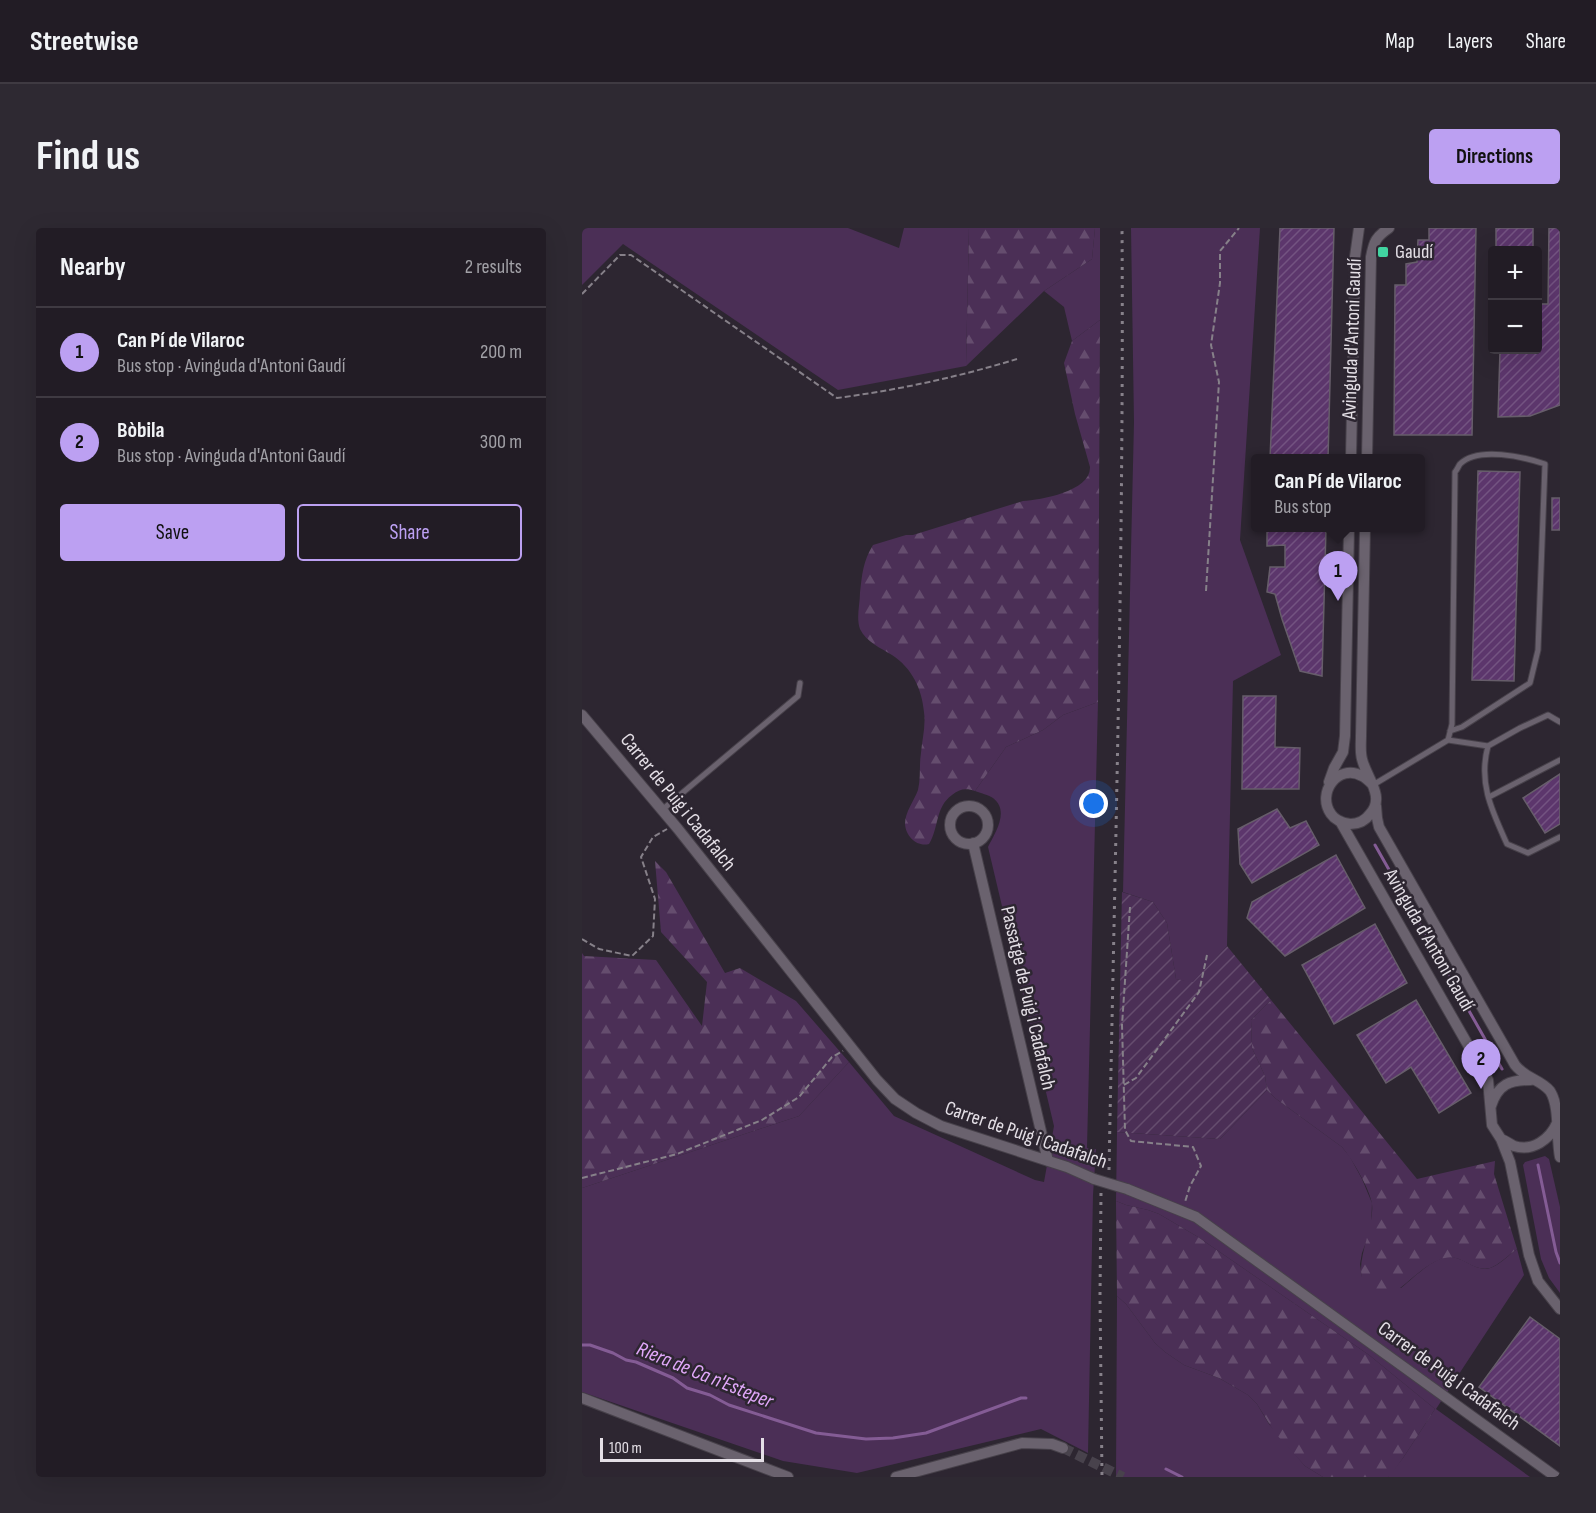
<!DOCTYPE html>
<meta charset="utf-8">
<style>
body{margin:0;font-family:"Sofia Sans Condensed",sans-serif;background:#2e2932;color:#f1f3f6}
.controls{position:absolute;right:18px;top:18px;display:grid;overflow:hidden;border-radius:6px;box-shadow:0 6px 24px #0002}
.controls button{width:54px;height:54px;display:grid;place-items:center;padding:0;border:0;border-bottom:2px solid #3f3a42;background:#221c25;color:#f1f3f6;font:30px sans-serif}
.scale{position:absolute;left:18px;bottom:15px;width:164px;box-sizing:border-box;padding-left:6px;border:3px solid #e4dfe6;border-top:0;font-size:16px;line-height:21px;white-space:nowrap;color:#e4dfe6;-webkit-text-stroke:4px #2d2631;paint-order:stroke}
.you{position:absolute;left:512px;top:576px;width:21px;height:21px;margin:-15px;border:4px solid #fff;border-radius:50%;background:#1a73e8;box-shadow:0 0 0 9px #1a73e833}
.badge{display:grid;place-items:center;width:39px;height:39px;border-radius:50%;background:#bca0f2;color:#111;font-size:20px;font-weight:700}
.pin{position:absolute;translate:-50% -50px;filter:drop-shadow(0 2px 3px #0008)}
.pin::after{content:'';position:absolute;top:32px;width:21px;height:18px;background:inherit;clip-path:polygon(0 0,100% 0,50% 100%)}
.popup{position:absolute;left:669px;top:226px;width:174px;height:78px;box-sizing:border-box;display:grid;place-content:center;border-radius:6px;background:#221c25;filter:drop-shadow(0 2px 4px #0005);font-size:20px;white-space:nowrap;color:#a2a1a7}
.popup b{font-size:22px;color:#f1f3f6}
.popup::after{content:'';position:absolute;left:50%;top:100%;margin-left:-12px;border:12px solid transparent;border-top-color:#221c25}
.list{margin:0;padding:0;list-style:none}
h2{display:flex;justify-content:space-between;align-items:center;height:78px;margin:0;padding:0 24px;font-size:26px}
h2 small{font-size:20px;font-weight:400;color:#a2a1a7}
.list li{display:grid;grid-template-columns:39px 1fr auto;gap:18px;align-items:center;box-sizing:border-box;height:90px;padding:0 24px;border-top:2px solid #3f3a42}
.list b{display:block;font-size:22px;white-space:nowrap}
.list p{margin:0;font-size:20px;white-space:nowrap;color:#a2a1a7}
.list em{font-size:20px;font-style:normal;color:#a2a1a7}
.actions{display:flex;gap:12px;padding:18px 24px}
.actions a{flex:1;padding:14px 0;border:2px solid #bca0f2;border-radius:6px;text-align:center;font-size:21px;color:#bca0f2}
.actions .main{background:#bca0f2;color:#111}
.map{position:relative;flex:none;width:978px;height:1249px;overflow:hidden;border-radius:6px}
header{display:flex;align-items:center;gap:36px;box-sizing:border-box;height:84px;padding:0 30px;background:#221c25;border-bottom:2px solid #3f3a42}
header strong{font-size:28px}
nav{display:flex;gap:33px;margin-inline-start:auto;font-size:21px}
.intro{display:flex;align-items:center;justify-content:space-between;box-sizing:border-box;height:144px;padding:0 36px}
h1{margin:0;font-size:42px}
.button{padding:15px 27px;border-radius:6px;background:#bca0f2;color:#111;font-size:21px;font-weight:700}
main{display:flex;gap:36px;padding:0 36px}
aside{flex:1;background:#221c25;border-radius:6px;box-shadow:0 6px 24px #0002}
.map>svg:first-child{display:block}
.grass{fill:#4b2f56}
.forest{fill:url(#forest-firs)}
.garden{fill:url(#garden-furrows)}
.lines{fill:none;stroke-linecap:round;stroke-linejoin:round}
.stream{stroke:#845c95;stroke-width:3}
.building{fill:url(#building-hatch);stroke:#665d6a;stroke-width:1.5}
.minor-tunnel{stroke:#48424c;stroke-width:10;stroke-dasharray:10 5;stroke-linecap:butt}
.service-casing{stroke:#47414a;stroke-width:7}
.minor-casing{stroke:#47414a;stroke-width:12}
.path{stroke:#868089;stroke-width:2;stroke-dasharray:6 3;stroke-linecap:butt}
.service{stroke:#6a626e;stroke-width:5}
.minor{stroke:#6a626e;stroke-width:10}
.rail{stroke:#87818a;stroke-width:3;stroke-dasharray:3 6;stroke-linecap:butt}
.minor-bridge-casing{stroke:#47414a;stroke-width:12;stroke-linecap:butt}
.minor-bridge{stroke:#6a626e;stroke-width:10}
.poi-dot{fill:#41d4a1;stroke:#2d2631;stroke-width:2}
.labels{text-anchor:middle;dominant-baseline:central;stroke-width:5;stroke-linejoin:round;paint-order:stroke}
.poi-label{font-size:20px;fill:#e4dfe6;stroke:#2d2631;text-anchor:start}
.street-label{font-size:20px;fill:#e4dfe6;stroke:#2d2631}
.water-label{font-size:21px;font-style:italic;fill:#e1a8fa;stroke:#2d2631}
</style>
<header>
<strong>Streetwise</strong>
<nav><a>Map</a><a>Layers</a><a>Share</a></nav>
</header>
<div class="intro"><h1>Find us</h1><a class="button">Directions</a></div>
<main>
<aside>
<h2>Nearby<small>2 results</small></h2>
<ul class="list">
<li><span class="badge">1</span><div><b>Can Pí de Vilaroc</b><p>Bus stop · Avinguda d'Antoni Gaudí</p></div><em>200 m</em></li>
<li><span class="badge">2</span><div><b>Bòbila</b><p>Bus stop · Avinguda d'Antoni Gaudí</p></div><em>300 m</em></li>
</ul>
<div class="actions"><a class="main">Save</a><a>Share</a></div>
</aside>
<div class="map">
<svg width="978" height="1249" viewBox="0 0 978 1249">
<defs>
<pattern id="forest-firs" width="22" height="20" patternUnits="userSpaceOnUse" patternTransform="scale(1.5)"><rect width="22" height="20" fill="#4b2f56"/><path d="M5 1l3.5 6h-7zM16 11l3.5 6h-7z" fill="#654d6e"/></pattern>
<pattern id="garden-furrows" width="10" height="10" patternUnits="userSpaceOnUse" patternTransform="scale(1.5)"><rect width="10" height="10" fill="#4b2f56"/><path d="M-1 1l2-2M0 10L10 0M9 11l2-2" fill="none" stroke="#654d6e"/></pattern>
<pattern id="building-hatch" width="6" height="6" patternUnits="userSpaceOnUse" patternTransform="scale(1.5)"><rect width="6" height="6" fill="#5c366c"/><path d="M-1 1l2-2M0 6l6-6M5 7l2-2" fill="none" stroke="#735381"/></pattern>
</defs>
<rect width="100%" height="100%" fill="#2d2631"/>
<!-- grass -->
<path class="grass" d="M0 0H266L317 20 322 0H387L384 138 256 162 41 16 0 57Z
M513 0H518V92L490 113 482 79 462 63 510 31Z
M549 0H678L658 312 699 427 651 453 645 718 611 755 594 751 585 695 571 674 541 664 552 194Z
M516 474 505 920 514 921 511 967 506 1225 459 1201 275 1245 201 1233 0 1164V960L217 888 267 834 312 888 453 952 462 954 472 898 406 619C413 605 428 583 411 570 407 567 398 565 393 563L424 519 461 502 481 487Z
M685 862 693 870 760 919 768 929 780 951 790 975 789 1001 780 1025 778 1036 780 1049 819 1060C830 1051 850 1031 865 1029 880 1027 894 1045 908 1040 916 1038 928 1026 935 1021L942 1047 854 1181 948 1249H806L821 1230 853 1181 787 1127 616 1009 577 986 566 982 544 977 534 973 535 904 638 911Z
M963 928 967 931 978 979V1065L967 1050 959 1031 941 937 943 934Z
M535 1068 544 1076 573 1115 583 1124 602 1137 637 1150 666 1167 675 1176 687 1196 723 1238 741 1249H534Z"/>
<!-- forest -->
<path class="forest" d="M387 0H513L510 31 462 63 384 138Z
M518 92 516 474 481 487 461 502 424 519 393 563C384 560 377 561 370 567 353 579 357 600 347 616 335 619 324 609 323 596 323 584 332 573 336 562 339 550 337 537 339 525 340 512 344 498 342 484 340 461 330 440 310 427 299 420 284 414 278 401 274 390 278 376 278 365 280 347 281 333 291 317L324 307H331L441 273C459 272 509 263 508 239L493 186 482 135 490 113Z
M73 633 84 644 143 745 158 740 214 773 267 834 217 888 0 960V725L2 728 74 732 120 798 125 754 79 704Z
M689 772 835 951 913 933 912 946 935 1021C928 1026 915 1038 908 1040 892 1045 879 1025 863 1030 844 1034 825 1057 808 1067 753 1063 794 1007 790 976 788 961 770 931 760 919L693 870 685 862 683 848 670 820 669 792Z
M534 973 544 977 566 982 577 986 616 1009 787 1127 853 1181 821 1230 808 1248 806 1249H741L723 1238 693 1205 675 1176 666 1167 637 1150 602 1137 583 1124 573 1115 544 1076 535 1068Z"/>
<!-- garden -->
<path class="garden" d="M540 664 571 674 585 695 594 751 611 754 645 718 689 772 669 792 670 820 683 848 685 862 638 911 535 904Z"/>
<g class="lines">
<!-- stream -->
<path class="stream" d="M793 617 920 841
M956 937 974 1024 978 1035
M0 1117H8L31 1125 44 1132 54 1134 91 1150 105 1160 128 1167 147 1177 234 1205 284 1211 311 1210 344 1205 439 1170H444
M584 1241 600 1249"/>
</g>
<!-- building -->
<path class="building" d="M698 0H752L746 231H688Z
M847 0H894L890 207H812L813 57H824V36L835 34 836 12H847Z
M914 0H951V22H914Z
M967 0H978V177L948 188 916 189 918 122H956V76H966Z
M896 243 938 244 932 453 890 452Z
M970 270H978V302H970Z
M685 300H744L740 448 718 443 700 391 693 366 685 364 688 339H703V317L685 318Z
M661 468H694L693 519 718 520 717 561H660Z
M978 546V596L963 605 941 570Z
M695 581 708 600 724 593 737 617 670 655 658 636 656 601Z
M754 627 783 680 703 728 665 690 670 674Z
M793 696 825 755 752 796 720 737Z
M834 772 889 865 857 885 829 839 804 855 775 807Z
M948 1089 978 1111V1218L897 1159Z"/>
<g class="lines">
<!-- minor-tunnel -->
<path class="minor-tunnel" d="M481 1220 541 1249"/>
<!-- service casing -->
<g class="service-casing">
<path id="service" d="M866 512 870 496 873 244C875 242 876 239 878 236 896 218 942 229 963 236L956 422 948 455 880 499 868 503
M906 518C896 555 910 583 925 616L946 625 978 609
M791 557 866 512 906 518 938 500 966 487 978 494
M907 569 978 532
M80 582 216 468 218 455"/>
</g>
<!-- minor casing -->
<g class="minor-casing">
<path id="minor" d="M769 230 773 29 777 0
M785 230 789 29C792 13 794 9 807 0
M783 300 779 508C779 515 778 524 780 531 784 549 804 569 788 586 783 593 776 596 768 596 761 595 753 592 749 586 734 565 756 535 780 548 784 550 787 553 791 557
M0 487 96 601 295 852 313 871 334 885 359 898 485 939 512 951
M747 554 752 540 761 524 763 508 767 300
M794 578 795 590 797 599 933 837C944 851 958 851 968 863 978 878 974 909 978 929
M368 597a19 19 0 1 1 38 0a19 19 0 1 1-38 0Z
M758 593 906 852 910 897 919 911 928 934 947 1027 956 1053 978 1081
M391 615 466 933
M909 878C916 856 928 852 949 852
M919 911C924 913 928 916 932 918 951 924 968 911 975 895
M545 961 614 989 974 1249
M0 1170 206 1249
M314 1249 440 1215 470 1216 481 1220"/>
</g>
<!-- path -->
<path class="path" d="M0 66 38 27H49L255 170C316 162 376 149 435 131
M624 363 637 154 629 117 638 55V23L657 0
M548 679 540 797 543 902 549 913 611 919 619 938 608 958 603 974
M0 711 17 721 50 728 71 708 73 671 59 629 71 609 85 601
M542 857 554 850 617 764 625 727
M0 950 95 926 180 892 217 869 250 829 261 823"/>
<!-- service -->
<use href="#service" class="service"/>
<!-- minor -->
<use href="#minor" class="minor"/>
<!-- rail -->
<path class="rail" d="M527 942C533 628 542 314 540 0
M519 965 518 1068 520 1249"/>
<!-- minor-bridge casing -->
<g class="minor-bridge-casing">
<path id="minor-bridge" d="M512 951 545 961"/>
</g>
<!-- minor-bridge -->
<use href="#minor-bridge" class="minor-bridge"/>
</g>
<!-- markers -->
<rect class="poi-dot" x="795" y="18" width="12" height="12" rx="3"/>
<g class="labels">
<!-- poi labels -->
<g class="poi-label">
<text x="813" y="24">Gaudí</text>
</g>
<!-- street labels -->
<g class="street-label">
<text transform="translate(770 111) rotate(-88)">Avinguda d'Antoni Gaudí</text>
<text transform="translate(96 574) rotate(51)">Carrer de Puig i Cadafalch</text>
<text transform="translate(847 712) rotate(60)">Avinguda d'Antoni Gaudí</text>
<text transform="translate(446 770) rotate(77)">Passatge de Puig i Cadafalch</text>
<text transform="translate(444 907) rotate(19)">Carrer de Puig i Cadafalch</text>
<text transform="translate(867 1148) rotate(36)">Carrer de Puig i Cadafalch</text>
</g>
<!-- water labels -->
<g class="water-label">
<text transform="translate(123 1147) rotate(22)">Riera de Ca n'Esteper</text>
</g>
</g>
</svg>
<div class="controls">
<button>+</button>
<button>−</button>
</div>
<div class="scale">100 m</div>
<div class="you"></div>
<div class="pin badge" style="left:756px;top:373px">1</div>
<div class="popup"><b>Can Pí de Vilaroc</b>Bus stop</div>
<div class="pin badge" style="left:899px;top:861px">2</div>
</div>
</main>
